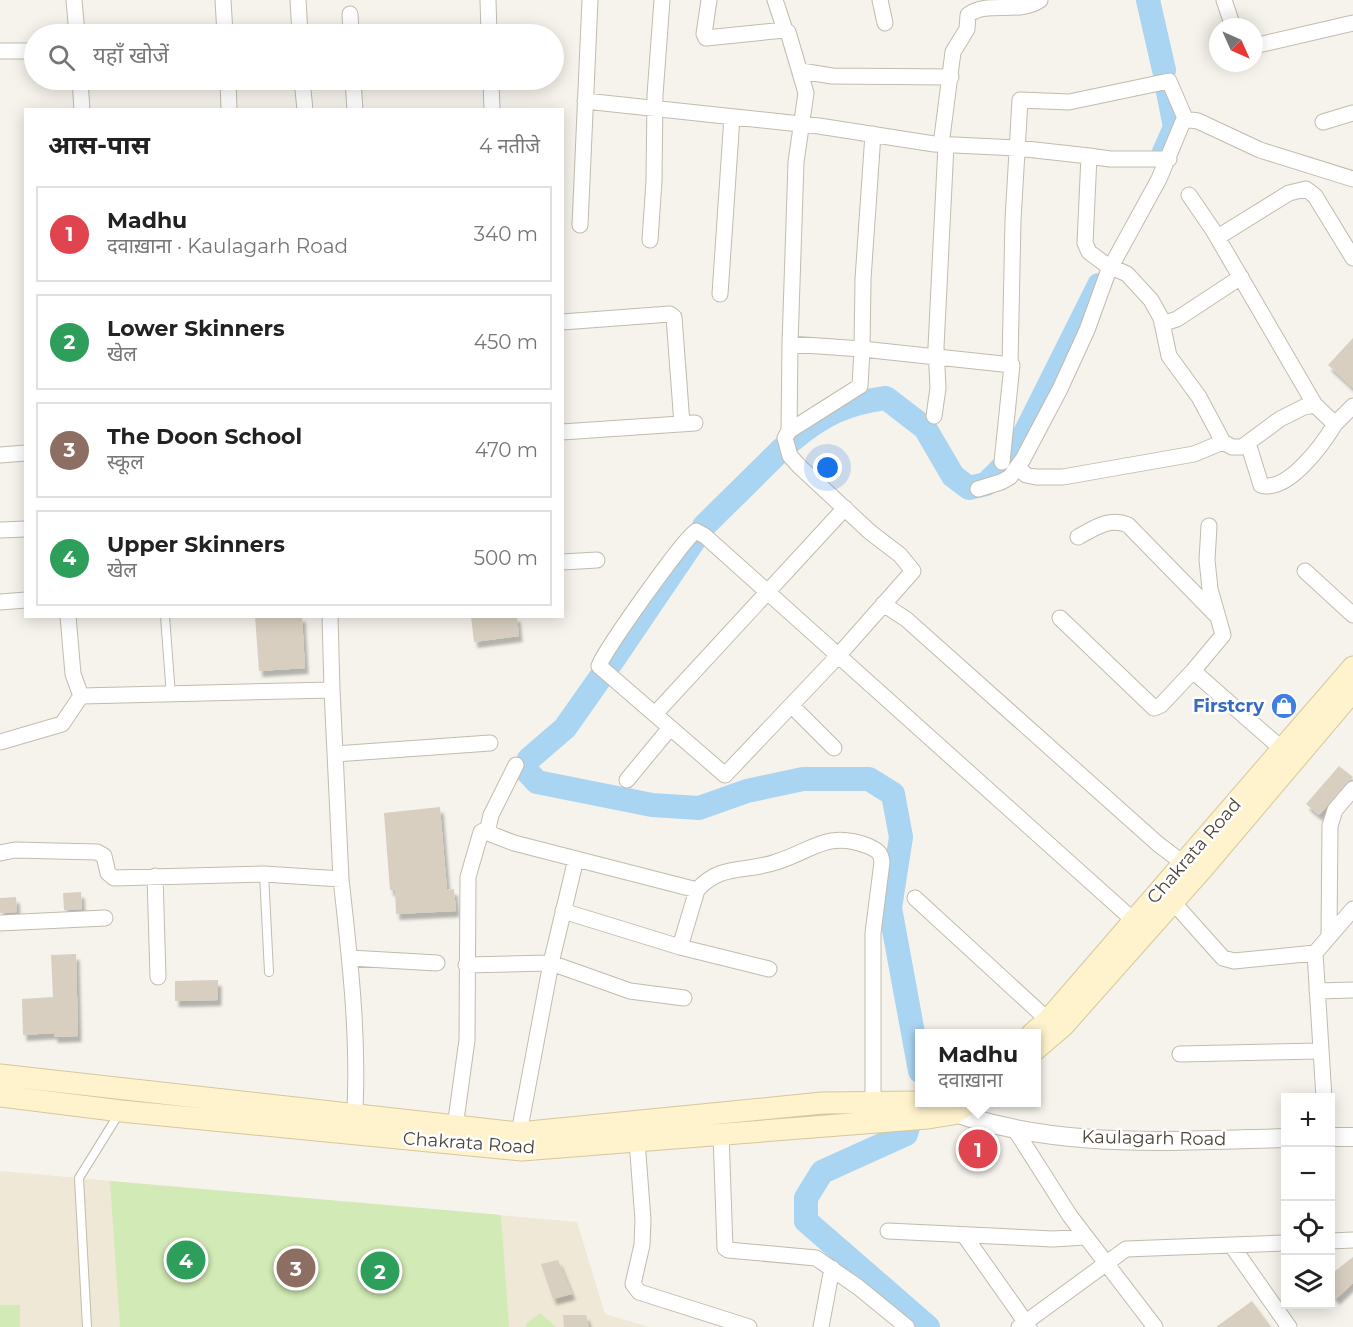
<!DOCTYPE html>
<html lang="hi">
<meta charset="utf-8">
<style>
body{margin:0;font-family:Montserrat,"Noto Sans Devanagari",sans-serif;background:#f2f2f2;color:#222}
.controls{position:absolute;right:18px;bottom:18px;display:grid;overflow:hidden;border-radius:0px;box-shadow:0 3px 15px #0003}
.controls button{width:54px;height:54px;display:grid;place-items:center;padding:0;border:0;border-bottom:2px solid #e0e0e0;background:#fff;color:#222;font:30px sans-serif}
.compass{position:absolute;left:1209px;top:18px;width:54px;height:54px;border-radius:50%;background:#fff;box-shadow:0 3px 15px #0003;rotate:135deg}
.you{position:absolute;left:828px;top:468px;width:21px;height:21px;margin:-15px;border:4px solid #fff;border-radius:50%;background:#1a73e8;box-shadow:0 0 0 9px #1a73e833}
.badge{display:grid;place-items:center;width:39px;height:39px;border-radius:50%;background:#1a73e8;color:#fff;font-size:20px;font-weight:700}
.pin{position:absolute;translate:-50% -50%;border:3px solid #fff;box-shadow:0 2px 6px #0006}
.popup{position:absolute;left:915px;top:1029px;width:126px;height:78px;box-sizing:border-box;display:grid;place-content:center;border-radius:0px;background:#fff;filter:drop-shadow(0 2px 4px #0005);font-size:20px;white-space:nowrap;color:#767676}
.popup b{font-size:22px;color:#222}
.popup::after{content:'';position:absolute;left:50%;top:100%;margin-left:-12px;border:12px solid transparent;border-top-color:#fff}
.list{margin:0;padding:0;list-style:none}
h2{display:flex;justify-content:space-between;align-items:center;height:78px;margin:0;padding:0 24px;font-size:26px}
h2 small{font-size:20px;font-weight:400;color:#767676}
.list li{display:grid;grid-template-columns:39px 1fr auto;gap:18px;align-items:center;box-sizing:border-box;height:96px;margin:0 12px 12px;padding:0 12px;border:2px solid #e0e0e0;border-radius:0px}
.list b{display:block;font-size:22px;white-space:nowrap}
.list p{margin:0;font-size:20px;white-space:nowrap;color:#767676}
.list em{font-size:20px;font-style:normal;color:#767676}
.icon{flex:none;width:33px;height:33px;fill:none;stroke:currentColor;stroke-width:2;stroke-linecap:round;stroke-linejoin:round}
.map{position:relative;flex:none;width:1353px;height:1327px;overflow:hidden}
.search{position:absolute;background:#fff;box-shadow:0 3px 15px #0003;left:24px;top:24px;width:540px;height:66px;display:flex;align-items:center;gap:15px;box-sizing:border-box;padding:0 21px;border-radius:33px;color:#767676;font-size:22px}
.panel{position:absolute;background:#fff;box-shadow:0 3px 15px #0003;left:24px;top:108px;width:540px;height:510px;border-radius:0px}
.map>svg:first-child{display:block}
.education{fill:#efe8d6}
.green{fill:#d2eab5}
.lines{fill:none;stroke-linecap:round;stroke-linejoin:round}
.river{stroke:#a9d4f2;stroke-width:24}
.building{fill:#d8cfc1;filter:url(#shadow)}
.service-casing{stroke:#c2bbae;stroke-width:10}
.minor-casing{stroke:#c2bbae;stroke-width:17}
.tertiary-casing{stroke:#c2bbae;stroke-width:20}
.secondary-casing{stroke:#d6c79b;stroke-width:23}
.service{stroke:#fff;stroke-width:8}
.minor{stroke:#fff;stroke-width:15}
.tertiary{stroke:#fff;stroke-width:18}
.secondary{stroke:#fff3cd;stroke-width:21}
.labels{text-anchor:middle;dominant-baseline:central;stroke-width:5;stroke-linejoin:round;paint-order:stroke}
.shop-label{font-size:18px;font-weight:bold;fill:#366cbe;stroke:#fff;text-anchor:end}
.street-label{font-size:18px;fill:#4b4439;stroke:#fff}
</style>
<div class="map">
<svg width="1353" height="1327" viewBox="0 0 1353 1327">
<defs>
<filter id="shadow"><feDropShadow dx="3.5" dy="6" stdDeviation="1.5" flood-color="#0004"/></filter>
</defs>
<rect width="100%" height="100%" fill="#f6f3ec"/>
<!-- education -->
<path class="education" d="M0 1171 577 1222 605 1314 649 1327H0Z"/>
<!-- green -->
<path class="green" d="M110 1181 501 1215 509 1327H120Z
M0 1305H20V1327H0Z
M540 1313 556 1327H526V1324Z"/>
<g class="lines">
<!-- river -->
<path class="river" d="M1148 0 1164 70
M1164 152 1175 127 1168 92
M791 441C822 415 846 403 886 398L925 428 953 476 969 488 986 484 1013 457 1099 285
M704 526 782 449
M611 663 697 536
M603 674 565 728 529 759 525 769 537 782 652 805 699 808 747 791 803 779H869L893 794 901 837 890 908 920 1071
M908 1127 906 1134 822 1172 806 1198V1221L928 1327"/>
</g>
<!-- building -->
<path class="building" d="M1353 338V388L1328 365Z
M255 616H302L305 668 259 671Z
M471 616H517L519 636 474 642Z
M1339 766 1353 777 1319 815 1306 804Z
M440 807 447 890 454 889 456 911 396 914 395 890H390L384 813Z
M81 892 82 909 64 910 63 893Z
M16 897 17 912 0 913V898Z
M76 954 78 1036 54 1037V1033L23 1035 22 999 53 997 51 955Z
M218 980V1000L175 1001V981Z
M1353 1257V1283L1336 1299 1330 1292V1275Z
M558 1260 572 1294 553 1299 541 1264Z
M1252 1301 1271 1327H1216Z
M563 1315H586L589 1327H564Z"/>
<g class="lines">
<!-- service casing -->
<g class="service-casing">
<path id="service" d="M165 616 171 696
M264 874 269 972
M87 1327 79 1178 120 1112"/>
</g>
<!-- minor casing -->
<g class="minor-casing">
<path id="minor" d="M74 0 77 34
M223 0 225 34
M298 0 300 34
M488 0 489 34
M709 0 704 34 706 38 785 30 788 32 806 93 796 162 790 344 862 349 860 386 789 431 785 438 790 456 799 466 870 532 900 555 913 571 837 657 725 775 599 666C604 651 687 534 696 531L705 536 1141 927
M775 0 785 30
M880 0 885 23
M1224 0 1233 27
M350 14 351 34
M1254 46 1353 23
M0 51H34
M801 71 832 76 951 77
M80 80 82 110
M228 80 229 110
M302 80 305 110
M353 80 355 110
M491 80 492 110
M585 101 819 126 934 144 1017 148 1089 156 1085 243 1089 252 1105 264 1127 274 1151 300 1161 318 1169 356 1199 397 1223 442 1232 447H1242L1280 419 1304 407 1315 405 1335 424 1353 406
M1323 122 1353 113
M873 134 863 279 862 349 1012 365 1002 462
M941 145 953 52 967 29 968 15C987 0 1019 15 1040 0
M1089 156 1110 159H1169
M1189 195 1213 230 1315 405
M580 225 590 0
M1218 237 1289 193 1306 189 1315 196 1353 258
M650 240 654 181 655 95 662 0
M720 294 732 117
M562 322 670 314 674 317 682 424
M1162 324 1177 319 1241 277
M1010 364 1013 220 1020 100 1069 102 1169 81 1185 118
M934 416 938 388 936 347 946 145
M789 431 790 344
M562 432 695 423
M1248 443 1261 485C1288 493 1323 444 1335 424
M0 455 26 453
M1018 467 1026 475 1036 477H1063L1194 454 1223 442
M978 489 1001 482 1010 477 1023 459 1060 389 1087 330 1108 272 1159 179 1184 119 1198 121 1260 150 1353 179
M1209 526 1207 560 1210 589 1223 635 1193 671 1282 749
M0 530 26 529
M1078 537C1095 528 1109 517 1128 525L1216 615
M562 562 597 560
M1305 571 1353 615
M0 602 26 600
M883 604 906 619 1158 844 1183 863
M68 616 73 674 81 696
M330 616 332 690
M1060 618 1154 708 1161 705 1193 671
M792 706 834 748
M655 714 845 508
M0 742 62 724 81 696 332 690 341 879
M335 754 490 743
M627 780 670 728
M487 833 491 815 516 765
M0 853 15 850 97 852 104 856 108 873 114 878 264 874 341 879C350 960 360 1043 354 1125
M155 876 158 977
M915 898 1048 1020
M1173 902 1223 958 1234 961 1315 953 1353 909
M563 911 680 947 697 890
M0 923 105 918
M1329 937 1330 826 1335 810 1353 789
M680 947 769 969
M1315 953 1324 1098
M350 958 437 963
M466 965 551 963 630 991 684 998
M1317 991 1353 990
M1180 1054 1321 1051
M455 1127 467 1040 468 877 481 832 483 831 514 843 697 890C721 863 745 873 776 862 812 851 827 830 868 846 877 850 881 852 882 862L873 933V1112
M1014 1128 1070 1216 1155 1327
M519 1133 551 963 576 859
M721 1134 725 1248 728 1250 816 1258 858 1287 907 1327
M637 1141 643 1220 642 1245 633 1284 639 1292 749 1327
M888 1231 1053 1239 1085 1237
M964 1235 1029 1327
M1330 1241 1353 1240
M1232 1246 1289 1327
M821 1327 832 1268
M1019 1327 1126 1249 1286 1243"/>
</g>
<!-- tertiary casing -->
<g class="tertiary-casing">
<path id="tertiary" d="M927 1102C1039 1151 1166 1141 1286 1138
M1330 1137H1353"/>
</g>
<!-- secondary casing -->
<g class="secondary-casing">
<path id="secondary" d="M1032 1034 1048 1020 1353 667
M1036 1049 1063 1026 1204 867 1353 691
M0 1075 519 1133 822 1103 920 1102
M0 1096 121 1111 522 1150 928 1118 953 1114 971 1102"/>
</g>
<!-- service -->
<use href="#service" class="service"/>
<!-- minor -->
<use href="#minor" class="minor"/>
<!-- tertiary -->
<use href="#tertiary" class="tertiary"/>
<!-- secondary -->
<use href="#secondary" class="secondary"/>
</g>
<!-- icons -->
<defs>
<g id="shop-disc" transform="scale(1.35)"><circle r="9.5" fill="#3f7fe0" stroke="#fff"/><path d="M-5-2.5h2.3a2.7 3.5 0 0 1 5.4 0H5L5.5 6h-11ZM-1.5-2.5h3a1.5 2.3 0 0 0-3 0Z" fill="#fff"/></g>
</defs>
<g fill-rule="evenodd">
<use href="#shop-disc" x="1284" y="706"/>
</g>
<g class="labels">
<!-- shop labels -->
<g class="shop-label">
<text x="1264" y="706">Firstcry</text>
</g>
<!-- street labels -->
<g class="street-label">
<text transform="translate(1194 851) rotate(-49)">Chakrata Road</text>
<text transform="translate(1154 1138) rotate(1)">Kaulagarh Road</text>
<text transform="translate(469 1143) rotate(4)">Chakrata Road</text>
</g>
</g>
</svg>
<div class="controls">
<button>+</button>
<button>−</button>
<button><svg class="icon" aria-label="locate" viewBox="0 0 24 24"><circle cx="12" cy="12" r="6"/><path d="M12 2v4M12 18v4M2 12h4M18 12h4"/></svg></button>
<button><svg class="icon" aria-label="layers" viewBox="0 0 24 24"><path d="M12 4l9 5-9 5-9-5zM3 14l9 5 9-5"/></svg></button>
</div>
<svg class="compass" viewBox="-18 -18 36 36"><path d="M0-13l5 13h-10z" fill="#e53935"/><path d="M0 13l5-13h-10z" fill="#767676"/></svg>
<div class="you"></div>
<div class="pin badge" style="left:978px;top:1149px;background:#e0444e">1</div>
<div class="popup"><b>Madhu</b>दवाख़ाना</div>
<div class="pin badge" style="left:380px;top:1271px;background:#2e9e5b">2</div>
<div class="pin badge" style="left:296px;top:1268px;background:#8d6e63">3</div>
<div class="pin badge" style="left:186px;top:1260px;background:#2e9e5b">4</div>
<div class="search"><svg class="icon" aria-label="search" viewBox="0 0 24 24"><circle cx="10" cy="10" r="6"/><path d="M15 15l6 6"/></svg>यहाँ खोजें</div>
<section class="panel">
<h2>आस-पास<small>4 नतीजे</small></h2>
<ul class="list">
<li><span class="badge" style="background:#e0444e">1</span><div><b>Madhu</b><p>दवाख़ाना · Kaulagarh Road</p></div><em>340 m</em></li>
<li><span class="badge" style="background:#2e9e5b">2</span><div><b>Lower Skinners</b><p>खेल</p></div><em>450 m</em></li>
<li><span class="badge" style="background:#8d6e63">3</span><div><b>The Doon School</b><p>स्कूल</p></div><em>470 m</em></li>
<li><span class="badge" style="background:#2e9e5b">4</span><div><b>Upper Skinners</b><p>खेल</p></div><em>500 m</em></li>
</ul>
</section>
</div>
